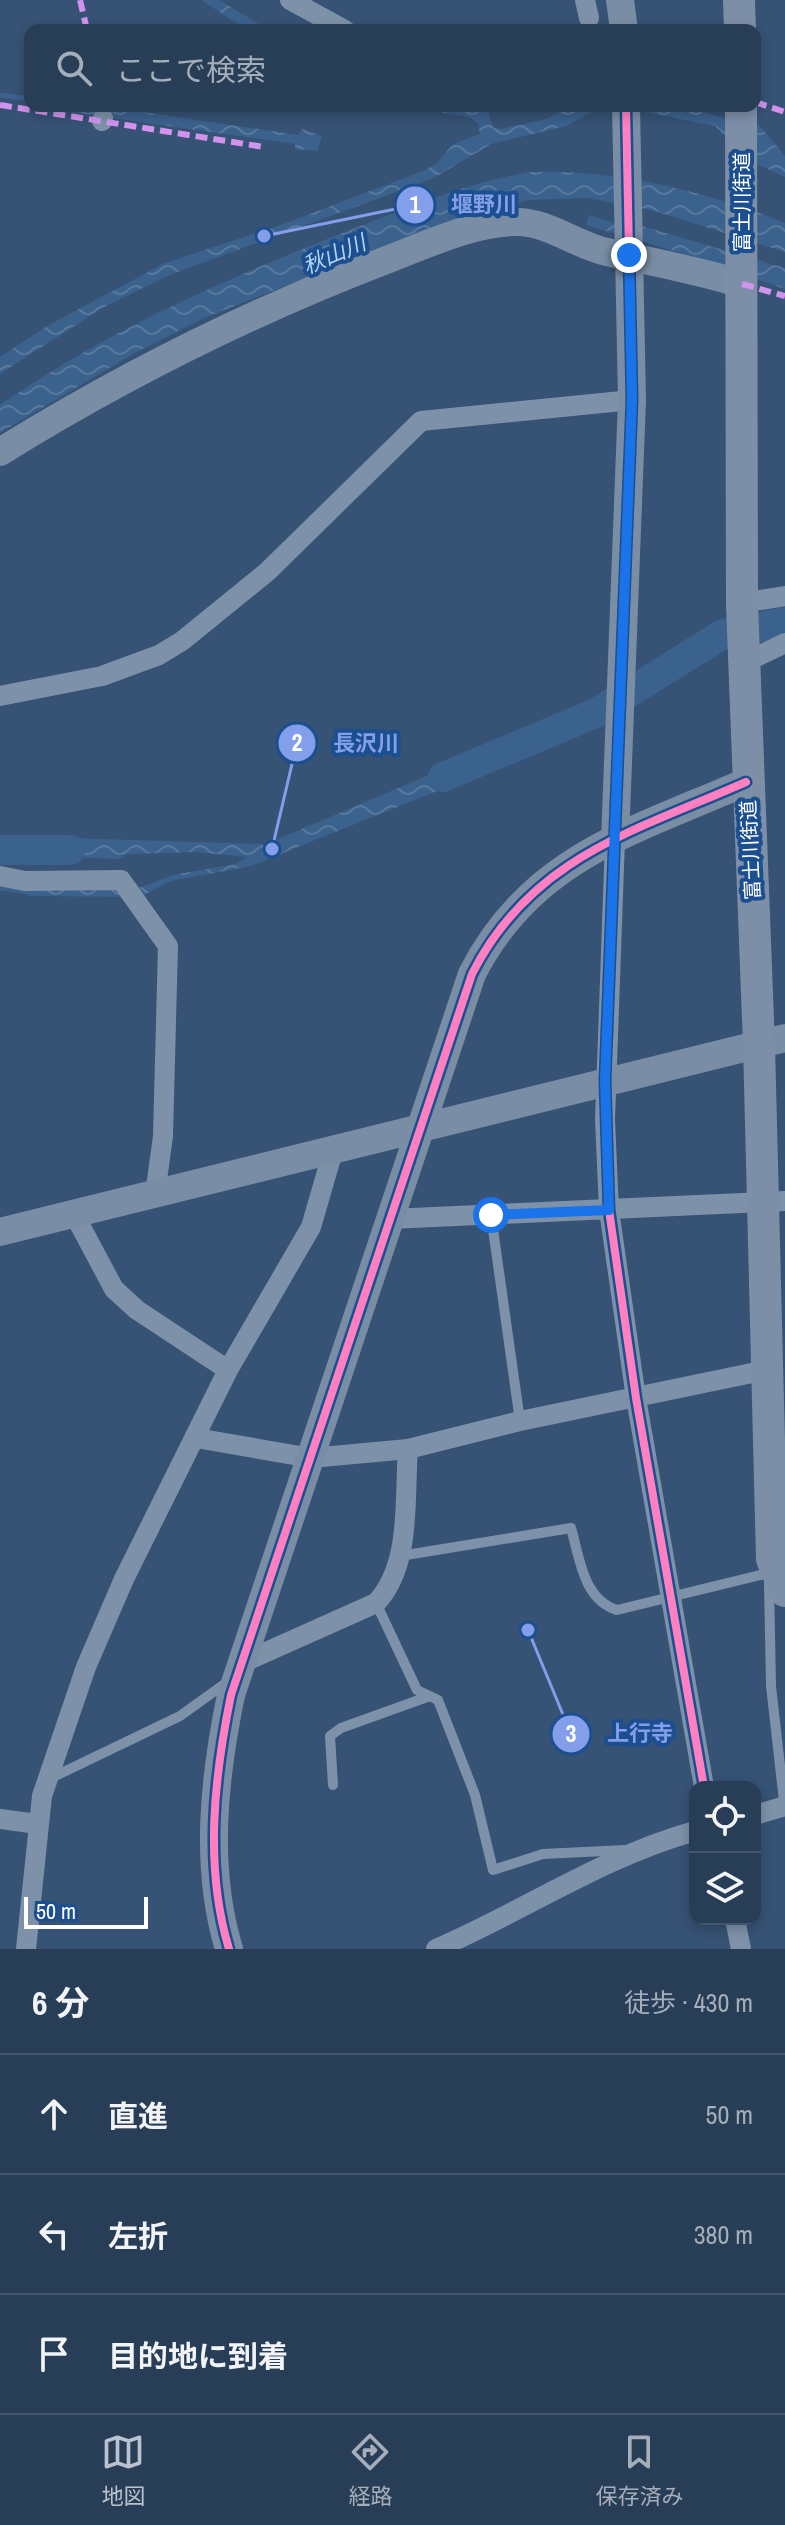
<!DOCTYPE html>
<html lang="ja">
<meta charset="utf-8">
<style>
body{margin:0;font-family:"Archivo Narrow","Noto Sans JP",sans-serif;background:#344961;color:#f1f3f6}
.controls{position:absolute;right:24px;bottom:24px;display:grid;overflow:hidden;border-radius:16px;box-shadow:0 4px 12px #0003}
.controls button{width:72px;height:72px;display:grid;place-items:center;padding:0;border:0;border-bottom:2px solid #44576d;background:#283e57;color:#f1f3f6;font:40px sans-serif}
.scale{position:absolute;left:24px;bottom:20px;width:124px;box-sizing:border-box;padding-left:8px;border:4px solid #fff;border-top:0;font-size:22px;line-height:28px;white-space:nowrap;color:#fff;-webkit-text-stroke:6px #1b4f8f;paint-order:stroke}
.stop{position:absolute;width:24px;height:24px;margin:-18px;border:6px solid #1a73e8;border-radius:50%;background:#fff}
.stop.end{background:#1a73e8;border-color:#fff;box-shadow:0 2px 8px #0008}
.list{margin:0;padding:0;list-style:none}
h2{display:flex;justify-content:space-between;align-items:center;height:104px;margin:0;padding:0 32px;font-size:34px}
h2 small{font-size:26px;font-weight:400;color:#a5aeba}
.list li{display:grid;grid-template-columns:52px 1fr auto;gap:24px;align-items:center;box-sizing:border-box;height:120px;padding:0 32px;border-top:2px solid #44576d}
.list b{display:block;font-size:30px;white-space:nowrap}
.list em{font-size:26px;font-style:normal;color:#a5aeba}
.icon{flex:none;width:44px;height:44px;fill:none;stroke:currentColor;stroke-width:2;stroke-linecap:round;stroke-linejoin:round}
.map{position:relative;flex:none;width:785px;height:1949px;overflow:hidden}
.search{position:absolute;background:#283e57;box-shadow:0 4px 12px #0003;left:24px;right:24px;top:24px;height:88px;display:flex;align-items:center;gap:20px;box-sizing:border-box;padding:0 28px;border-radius:16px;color:#a5aeba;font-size:30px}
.sheet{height:464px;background:#283e57}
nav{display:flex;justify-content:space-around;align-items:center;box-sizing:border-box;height:112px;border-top:2px solid #44576d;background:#283e57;font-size:22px;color:#a5aeba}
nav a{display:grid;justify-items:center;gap:4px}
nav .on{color:#b9c2ce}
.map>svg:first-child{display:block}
.water{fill:url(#water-waves)}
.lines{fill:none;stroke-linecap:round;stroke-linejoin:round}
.stream{stroke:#3b618d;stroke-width:5}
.river{stroke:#3b618d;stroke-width:30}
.lane{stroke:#7d92a8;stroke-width:10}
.street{stroke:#7d92a8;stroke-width:20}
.secondary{stroke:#798da4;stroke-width:28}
.primary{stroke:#7d8ea7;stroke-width:32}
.quiet{stroke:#d193ec;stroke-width:6;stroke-dasharray:12 6;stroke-linecap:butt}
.cycleway-casing{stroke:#1b4f8f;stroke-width:13}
.cycleway{stroke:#ff80c0;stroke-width:8}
.route{stroke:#1a73e8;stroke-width:10}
.labels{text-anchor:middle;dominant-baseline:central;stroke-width:8;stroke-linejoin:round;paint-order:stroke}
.street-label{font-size:20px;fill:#fff;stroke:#1b4f8f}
.water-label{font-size:22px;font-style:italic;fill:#b5d3f5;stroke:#1b4f8f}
.leader{fill:none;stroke:#839eea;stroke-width:3}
.callout-dot{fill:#839eea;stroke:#1b4f8f;stroke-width:3}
.mark-label{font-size:24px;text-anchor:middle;font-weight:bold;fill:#fff}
.callout-label{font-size:22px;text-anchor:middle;font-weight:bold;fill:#839eea;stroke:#1b4f8f;stroke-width:8;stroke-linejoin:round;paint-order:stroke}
</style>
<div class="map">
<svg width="785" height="1949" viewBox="0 0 785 1949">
<defs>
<pattern id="water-waves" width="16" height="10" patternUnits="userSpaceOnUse" patternTransform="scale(2)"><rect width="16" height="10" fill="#3b618d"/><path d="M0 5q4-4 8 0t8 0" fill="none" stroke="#58799e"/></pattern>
</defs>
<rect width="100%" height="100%" fill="#365274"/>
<!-- water -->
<path class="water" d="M201 0H219L269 30H247Z
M72 106H102L299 135 302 129 322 136 317 151 295 149V144L71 112Z
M405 106H497L488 114 494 128 501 129 546 119 572 106H673L759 125 785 156V177L753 162 715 126 620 107H601L566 126 491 144 432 179 172 274 104 307 0 374V357L47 326 165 263 281 225 425 170 437 163 453 144 480 134 478 123 469 117Z
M530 172C615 169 706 191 785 223V252L655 211 587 198 529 200 469 214 204 318 133 354 0 433V405C108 330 227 278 350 230 408 208 468 182 530 172Z
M589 215 615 223 618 219 785 268V289L707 261 586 225Z
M476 755 487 771 251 866 171 881 140 897 27 896 28 890 136 889 173 875 236 864 247 857 196 852 128 854 118 859 29 856 30 845 62 843 68 838 266 844Z"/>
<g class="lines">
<!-- stream -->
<path class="stream" d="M0 95 30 99
M0 888 34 893"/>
<!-- river -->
<path class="river" d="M443 777 596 713 723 634 785 622
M0 850H70"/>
<!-- lane -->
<path class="lane" d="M491 1215 520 1421
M400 1556 571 1528C580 1559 583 1599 617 1610L773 1572
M769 1583 771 1686 785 1810
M376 1603 417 1690 438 1700 475 1795 493 1870 543 1854 625 1850
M49 1779 180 1716 230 1680
M333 1785 330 1736 341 1728 430 1696"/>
<!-- street -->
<path class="street" d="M290 0 345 30
M585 0 589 18
M102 121 103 118
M742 603 785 596
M744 663 785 643
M0 696 102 676 159 655 182 641 267 572 421 421 632 400
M615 840 605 1120 609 1210 636 1398 704 1787
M0 876 25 881 121 880 168 946 163 1136 155 1195
M74 1214 114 1289 137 1310 228 1370
M390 1219 785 1201
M196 1438 311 1458 408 1449 520 1421 766 1370
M244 1662 376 1603C412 1565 404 1499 408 1449
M755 1815 785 1806
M0 1819 37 1824
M735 1919 741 1949
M26 1949 42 1796 86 1667 124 1579 228 1370 311 1227 333 1151
M436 1949C524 1911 602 1857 695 1831"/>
<!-- secondary -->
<path class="secondary" d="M620 0 624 30
M0 452C126 374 250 312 389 259 428 244 474 222 516 222 550 222 575 245 607 252 652 262 697 270 742 284
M615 840 632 400 626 106
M0 1232 785 1038
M229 1949C204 1866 214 1778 231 1695L472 974C531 857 635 831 746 782"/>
<!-- primary -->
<path class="primary" d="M739 0 740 30
M741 106 742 604 759 1045 772 1559 785 1591"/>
<!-- quiet -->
<path class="quiet" d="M80 0 87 30
M755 102 785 112
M0 105 264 147
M742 284 785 296"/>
<!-- cycleway casing -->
<g class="cycleway-casing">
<path id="cycleway" d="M626 106 632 400 605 1080 609 1210 636 1398 704 1787
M229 1949C204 1866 214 1778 231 1695L472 974C531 857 635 831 746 782"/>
</g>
<!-- cycleway -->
<use href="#cycleway" class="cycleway"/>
</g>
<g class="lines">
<!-- route -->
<path class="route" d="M491 1215 609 1210 605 1080 632 400 629 255"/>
</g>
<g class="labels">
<!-- street labels -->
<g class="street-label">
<text transform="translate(741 202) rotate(-90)">富士川街道</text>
<text transform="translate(750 850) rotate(-93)">富士川街道</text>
</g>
<!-- water labels -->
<g class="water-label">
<text transform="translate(334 254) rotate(-23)">秋山川</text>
</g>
</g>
<!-- callouts -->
<path class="leader" d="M264 236L415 205M272 849L297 743M528 1630L571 1734"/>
<g class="callout-dot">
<circle cx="264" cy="236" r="8"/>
<circle cx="272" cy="849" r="8"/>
<circle cx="528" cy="1630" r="8"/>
<circle cx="415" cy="205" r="20"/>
<circle cx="297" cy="743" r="20"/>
<circle cx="571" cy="1734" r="20"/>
</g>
<g class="mark-label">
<text x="415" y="213">1</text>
<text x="297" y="751">2</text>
<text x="571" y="1742">3</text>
</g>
<g class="callout-label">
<text x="484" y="212">堰野川</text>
<text x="366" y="751">長沢川</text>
<text x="640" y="1741">上行寺</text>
</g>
</svg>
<div class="controls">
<button><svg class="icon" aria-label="locate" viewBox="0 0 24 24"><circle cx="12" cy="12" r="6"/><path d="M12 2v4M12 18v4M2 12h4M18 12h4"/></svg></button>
<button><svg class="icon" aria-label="layers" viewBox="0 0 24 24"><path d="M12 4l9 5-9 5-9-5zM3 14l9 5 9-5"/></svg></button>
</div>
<div class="scale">50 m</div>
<div class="stop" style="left:491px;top:1215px"></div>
<div class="stop end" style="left:629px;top:255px"></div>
<div class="search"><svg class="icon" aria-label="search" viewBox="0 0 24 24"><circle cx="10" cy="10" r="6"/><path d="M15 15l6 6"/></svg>ここで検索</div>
</div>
<section class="sheet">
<h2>6 分<small>徒歩 · 430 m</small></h2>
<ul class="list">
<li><svg class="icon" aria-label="ahead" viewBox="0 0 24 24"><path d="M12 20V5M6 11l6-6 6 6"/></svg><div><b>直進</b></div><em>50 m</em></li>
<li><svg class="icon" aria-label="left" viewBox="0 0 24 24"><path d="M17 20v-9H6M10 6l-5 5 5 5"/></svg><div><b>左折</b></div><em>380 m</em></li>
<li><svg class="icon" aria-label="arrive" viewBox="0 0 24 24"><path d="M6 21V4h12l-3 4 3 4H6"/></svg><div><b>目的地に到着</b></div></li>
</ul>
</section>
<nav>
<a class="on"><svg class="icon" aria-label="map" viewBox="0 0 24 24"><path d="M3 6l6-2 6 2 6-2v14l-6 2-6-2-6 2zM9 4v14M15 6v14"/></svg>地図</a>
<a><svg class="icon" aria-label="directions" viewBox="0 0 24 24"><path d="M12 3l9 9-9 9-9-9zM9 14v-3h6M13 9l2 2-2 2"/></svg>経路</a>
<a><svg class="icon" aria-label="saved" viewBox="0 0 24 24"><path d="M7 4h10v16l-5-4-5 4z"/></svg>保存済み</a>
</nav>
